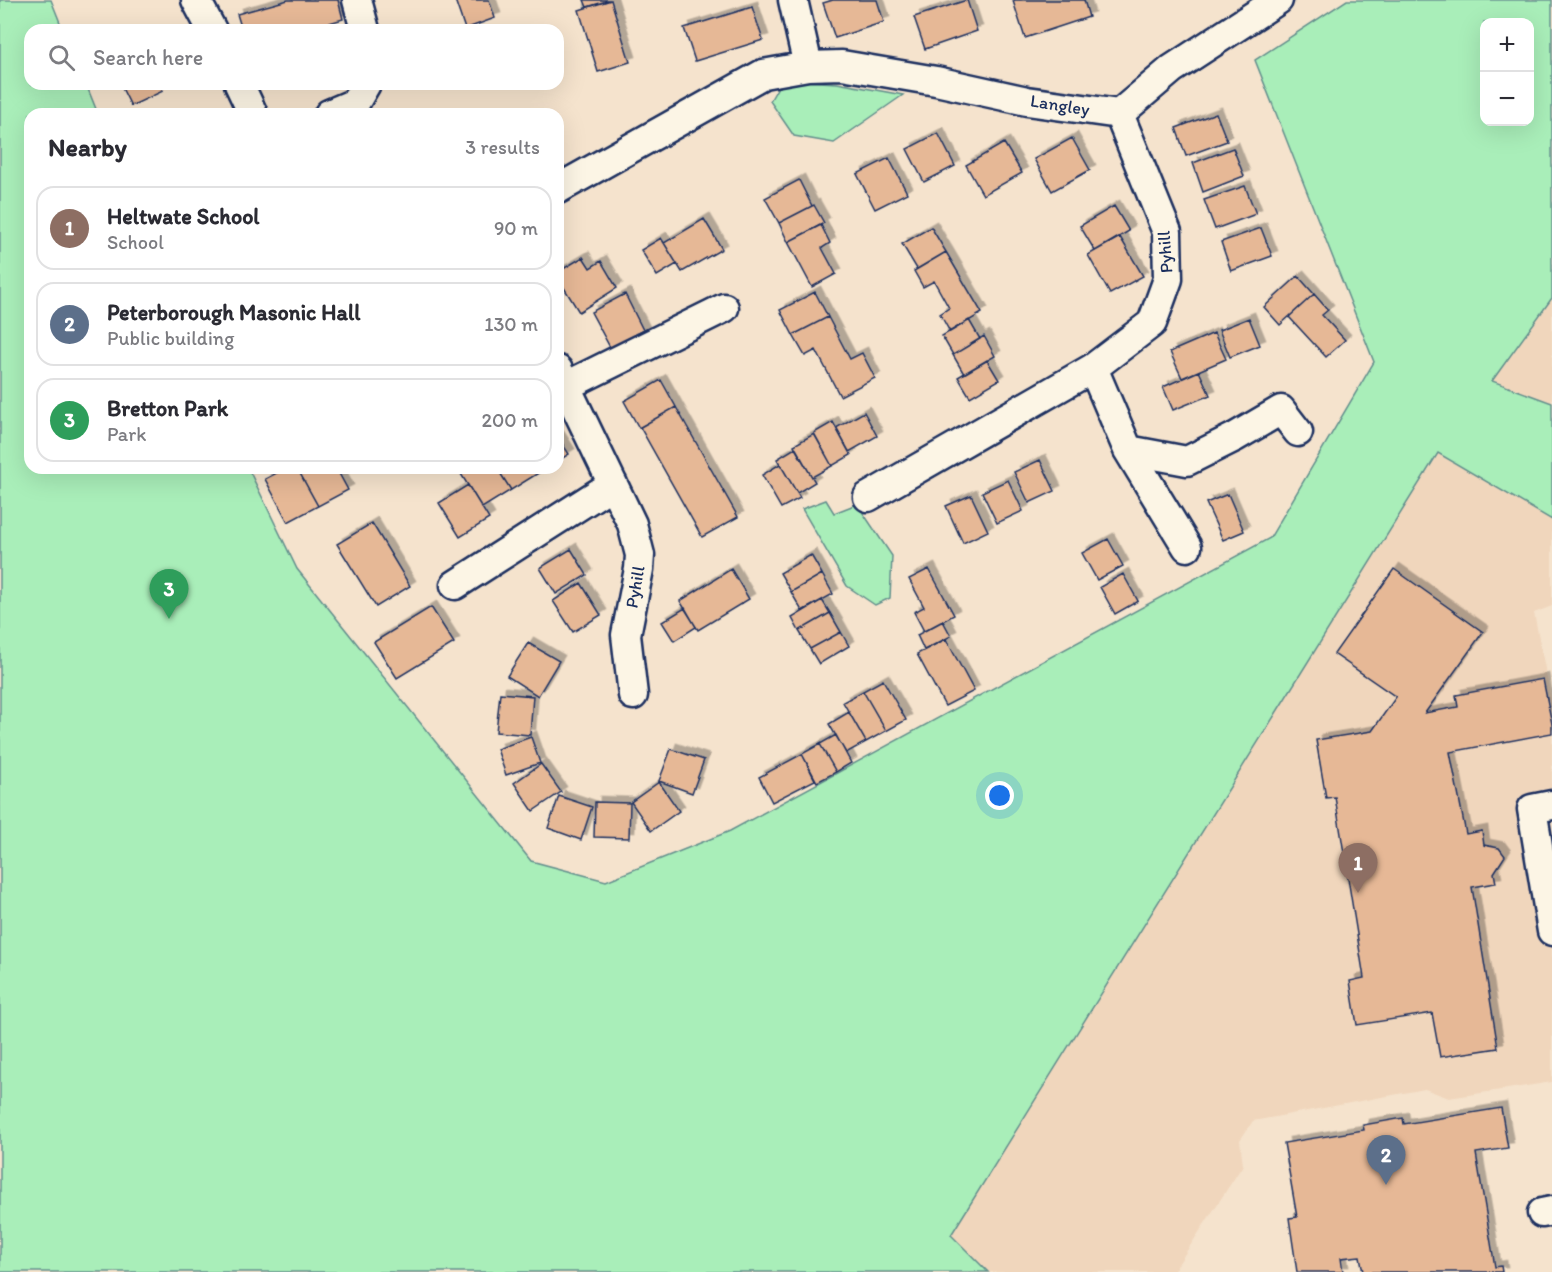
<!DOCTYPE html>
<meta charset="utf-8">
<style>
body{margin:0;font-family:Itim,sans-serif;background:#f7f7f7;color:#2b2b33}
.controls{position:absolute;right:18px;top:18px;display:grid;overflow:hidden;border-radius:12px;box-shadow:0 6px 24px #0002}
.controls button{width:54px;height:54px;display:grid;place-items:center;padding:0;border:0;border-bottom:2px solid #e1e1e2;background:#fff;color:#2b2b33;font:30px sans-serif}
.you{position:absolute;left:1000px;top:796px;width:21px;height:21px;margin:-15px;border:4px solid #fff;border-radius:50%;background:#1a73e8;box-shadow:0 0 0 9px #1a73e833}
.badge{display:grid;place-items:center;width:39px;height:39px;border-radius:50%;background:#c8321e;color:#fff;font-size:20px;font-weight:700}
.pin{position:absolute;translate:-50% -50px;filter:drop-shadow(0 2px 3px #0008)}
.pin::after{content:'';position:absolute;top:32px;width:21px;height:18px;background:inherit;clip-path:polygon(0 0,100% 0,50% 100%)}
.list{margin:0;padding:0;list-style:none}
h2{display:flex;justify-content:space-between;align-items:center;height:78px;margin:0;padding:0 24px;font-size:26px}
h2 small{font-size:20px;font-weight:400;color:#7c7c81}
.list li{display:grid;grid-template-columns:39px 1fr auto;gap:18px;align-items:center;box-sizing:border-box;height:84px;margin:0 12px 12px;padding:0 12px;border:2px solid #e1e1e2;border-radius:18px}
.list b{display:block;font-size:22px;white-space:nowrap}
.list p{margin:0;font-size:20px;white-space:nowrap;color:#7c7c81}
.list em{font-size:20px;font-style:normal;color:#7c7c81}
.icon{flex:none;width:33px;height:33px;fill:none;stroke:currentColor;stroke-width:2;stroke-linecap:round;stroke-linejoin:round}
.map{position:relative;flex:none;width:1552px;height:1272px;overflow:hidden}
.search{position:absolute;background:#fff;box-shadow:0 6px 24px #0002;left:24px;top:24px;width:540px;height:66px;display:flex;align-items:center;gap:15px;box-sizing:border-box;padding:0 21px;border-radius:18px;color:#7c7c81;font-size:22px}
.panel{position:absolute;background:#fff;box-shadow:0 6px 24px #0002;left:24px;top:108px;width:540px;height:366px;border-radius:18px}
.map>svg:first-child{display:block}
.built{fill:#f0d6bc}
.green{fill:#a9eeb9;stroke:#628e8c;stroke-width:1.5;fill-rule:evenodd}
.building{fill:#e6b896;stroke:#1b2f5e;stroke-width:1.5;filter:url(#shadow)}
.lines{fill:none;stroke-linecap:round;stroke-linejoin:round}
.minor-casing{stroke:#1b2f5e;stroke-width:33}
.minor{stroke:#fcf5e5;stroke-width:28}
.labels{text-anchor:middle;dominant-baseline:central;stroke-width:6;stroke-linejoin:round;paint-order:stroke}
.street-label{font-size:18px;fill:#1b2f5e;stroke:#fcf5e5}
</style>
<div class="map">
<svg width="1552" height="1272" viewBox="0 0 1552 1272">
<defs>
<filter id="shadow"><feDropShadow dx="5.5" dy="-5.5" stdDeviation="0" flood-color="#0004"/></filter>
</defs>
<rect width="100%" height="100%" fill="#f5e3cd"/>
<filter id="ink" filterUnits="userSpaceOnUse"><feTurbulence type="fractalNoise" baseFrequency=".0167" numOctaves="2"/><feDisplacementMap in="SourceGraphic" scale="12" xChannelSelector="R" yChannelSelector="G"/><feConvolveMatrix kernelMatrix="1 2 1 2 8 2 1 2 1" color-interpolation-filters="sRGB"/></filter>
<g filter="url(#ink)">
<!-- built -->
<path class="built" d="M1552 298V403L1491 381Z
M1439 452 1552 520V606L1534 613 1552 704V1082L1449 1098 1425 1089 1253 1121 1240 1140 1243 1165 1173 1272H988L950 1235Z"/>
<!-- green -->
<path class="green" d="M0 0H51L63 30H30V84H86L98 114H30V468H248L297 569 531 861 606 881 730 831 1270 538 1374 362 1255 60 1347 0H1552V298L1492 381 1552 403V520L1438 453 951 1235 988 1272H0ZM1484 22H1530V122H1484Z
M801 81 837 83 903 95 834 143 794 136 770 101 778 87Z
M826 500 834 513 857 504 892 556 890 598 875 605 847 586 802 509Z"/>
<!-- building -->
<path class="building" d="M288 0H338L343 19 306 30H242L237 14Z
M455 0H489L495 18 465 29Z
M584 0H610L587 7Z
M611 0 630 62 598 72 579 10Z
M833 0H877L884 22 835 38 823 3Z
M967 0 977 31 925 49 914 17Z
M1015 0H1084L1089 17 1025 38 1013 1Z
M752 7 763 40 695 61 684 28Z
M120 84H160L163 91 131 106Z
M1216 113 1227 141 1186 156 1176 128Z
M938 133 955 166 924 182 907 149Z
M1072 138 1090 170 1052 191 1034 159Z
M1004 143 1022 173 983 195 966 165Z
M1233 148 1244 176 1203 192 1193 163Z
M889 158 907 193 875 209 857 174Z
M799 180 812 206 779 223 765 198Z
M1245 186 1256 214 1215 229 1204 200Z
M814 205 824 223 788 242 779 223Z
M1114 206 1129 231 1095 251 1080 226Z
M704 219 722 249 682 272 664 243Z
M821 225 830 243 822 248 836 274 812 287 788 242Z
M931 227 946 252 917 269 902 244Z
M1261 228 1272 256 1231 271 1221 242Z
M1120 237 1143 276 1110 294 1088 255Z
M661 238 677 264 657 276 641 250Z
M946 252 982 313 950 332 940 314 949 308 934 281 923 287 914 271Z
M583 257 590 268 601 261 617 288 579 312 558 278V272Z
M1298 276 1314 294 1280 325 1264 307Z
M815 292 828 317 793 335 780 310Z
M625 294 645 334 612 351 591 312Z
M1314 294 1328 310 1322 315 1345 340 1326 357 1289 317Z
M828 317 850 359 862 353 875 378 840 396 816 350 805 356 793 335Z
M1249 318 1260 345 1230 357 1219 330Z
M969 320 980 339 953 355 942 336Z
M1214 333 1226 359 1182 378 1170 352Z
M984 336 995 356 964 374 953 355Z
M987 360 999 380 970 397 958 377Z
M1199 371 1210 395 1173 410 1163 387Z
M661 380 676 407 639 428 624 401Z
M676 407 738 517 702 537 640 427Z
M864 412 877 436 849 452 836 428Z
M833 422 851 455 832 466 814 433Z
M814 434 832 466 812 477 794 445Z
M558 437 569 454 558 461Z
M795 448 815 482 797 493 777 459Z
M1040 460 1055 491 1029 503 1014 472Z
M780 464 800 498 781 508 762 475Z
M286 468H297L318 506 288 522 265 479Z
M297 468H336L348 490 318 506Z
M471 468H497L511 490 482 508 461 474Z
M497 468H537L540 472 511 490Z
M1008 480 1023 511 997 523 982 492Z
M468 485 489 519 460 537 439 503Z
M1228 494 1244 531 1223 540 1206 503Z
M971 495 988 531 963 543 946 506Z
M372 523 410 586 376 607 337 544Z
M1108 539 1123 566 1097 580 1082 553Z
M571 549 587 575 556 594 540 568Z
M811 555 822 574 791 592 780 573Z
M731 569 749 599 698 630 680 601Z
M929 569 954 615 924 631 914 612 924 607 909 579Z
M1394 569 1483 632 1425 713 1458 707 1456 695 1543 679 1552 724V733L1450 752 1466 834 1482 831 1484 845 1499 848 1505 856 1494 873 1496 883 1472 887 1498 1048 1440 1057 1432 1013 1357 1025 1350 981 1364 978 1335 797 1326 798 1316 740 1372 731 1396 697 1334 654Z
M822 574 833 594 802 611 791 592Z
M1123 574 1138 601 1115 614 1100 587Z
M581 583 601 615 573 632 553 601Z
M822 600 830 613 799 631 792 618Z
M431 607 454 643 397 678 374 642Z
M685 608 696 627 674 641 662 622Z
M830 613 841 632 810 649 799 631Z
M943 621 951 636 924 650 917 635Z
M841 632 849 646 819 664 810 649Z
M946 639 974 691 945 706 917 654Z
M528 643 559 661 538 696 507 676Z
M883 680 906 720 886 731 863 691Z
M863 691 886 731 866 742 843 702Z
M500 693 533 696 530 735 496 732Z
M849 712 866 742 846 753 829 724Z
M836 735 851 763 836 772 820 744Z
M531 737 540 763 506 775 497 749Z
M820 744 836 772 817 782 802 754Z
M671 749 704 760 692 793 659 781Z
M802 754 815 780 772 802 759 777Z
M541 764 561 792 533 811 514 783Z
M659 782 679 811 651 831 631 802Z
M559 796 592 807 581 840 548 828Z
M595 802 630 803 629 838 594 837Z
M1501 1108 1508 1148 1476 1153 1495 1267 1501 1266 1502 1272H1363L1360 1256 1341 1258 1343 1272H1297L1289 1218 1297 1217 1284 1143 1364 1130 1363 1125 1403 1118 1404 1124Z"/>
<g class="lines">
<!-- minor casing -->
<g class="minor-casing">
<path id="minor" d="M196 0 212 30
M357 0 365 30
M793 0 808 66
M239 84 253 114
M329 114 355 103 366 84
M558 189 763 74 808 66 842 65 936 81 1027 101 1119 114 1172 69 1278 0
M1093 368 1128 450 1187 547
M558 370 632 524 640 555 639 569 626 635 633 695
M566 386 724 308
M1128 450 1187 461 1235 437 1281 410 1298 432
M868 497 1093 368 1152 323 1168 279 1167 232 1119 114
M455 585 613 484
M1552 805 1532 809 1552 931
M1542 1213 1552 1211"/>
</g>
<!-- minor -->
<use href="#minor" class="minor"/>
</g>
</g>
<g class="labels">
<!-- street labels -->
<g class="street-label">
<text transform="translate(1060 105) rotate(9)">Langley</text>
<text transform="translate(1165 252) rotate(-94)">Pyhill</text>
<text transform="translate(635 587) rotate(-80)">Pyhill</text>
</g>
</g>
</svg>
<div class="controls">
<button>+</button>
<button>−</button>
</div>
<div class="you"></div>
<div class="pin badge" style="left:1358px;top:893px;background:#8d6e63">1</div>
<div class="pin badge" style="left:1386px;top:1185px;background:#5c6f8a">2</div>
<div class="pin badge" style="left:169px;top:619px;background:#2e9e5b">3</div>
<div class="search"><svg class="icon" aria-label="search" viewBox="0 0 24 24"><circle cx="10" cy="10" r="6"/><path d="M15 15l6 6"/></svg>Search here</div>
<section class="panel">
<h2>Nearby<small>3 results</small></h2>
<ul class="list">
<li><span class="badge" style="background:#8d6e63">1</span><div><b>Heltwate School</b><p>School</p></div><em>90 m</em></li>
<li><span class="badge" style="background:#5c6f8a">2</span><div><b>Peterborough Masonic Hall</b><p>Public building</p></div><em>130 m</em></li>
<li><span class="badge" style="background:#2e9e5b">3</span><div><b>Bretton Park</b><p>Park</p></div><em>200 m</em></li>
</ul>
</section>
</div>
